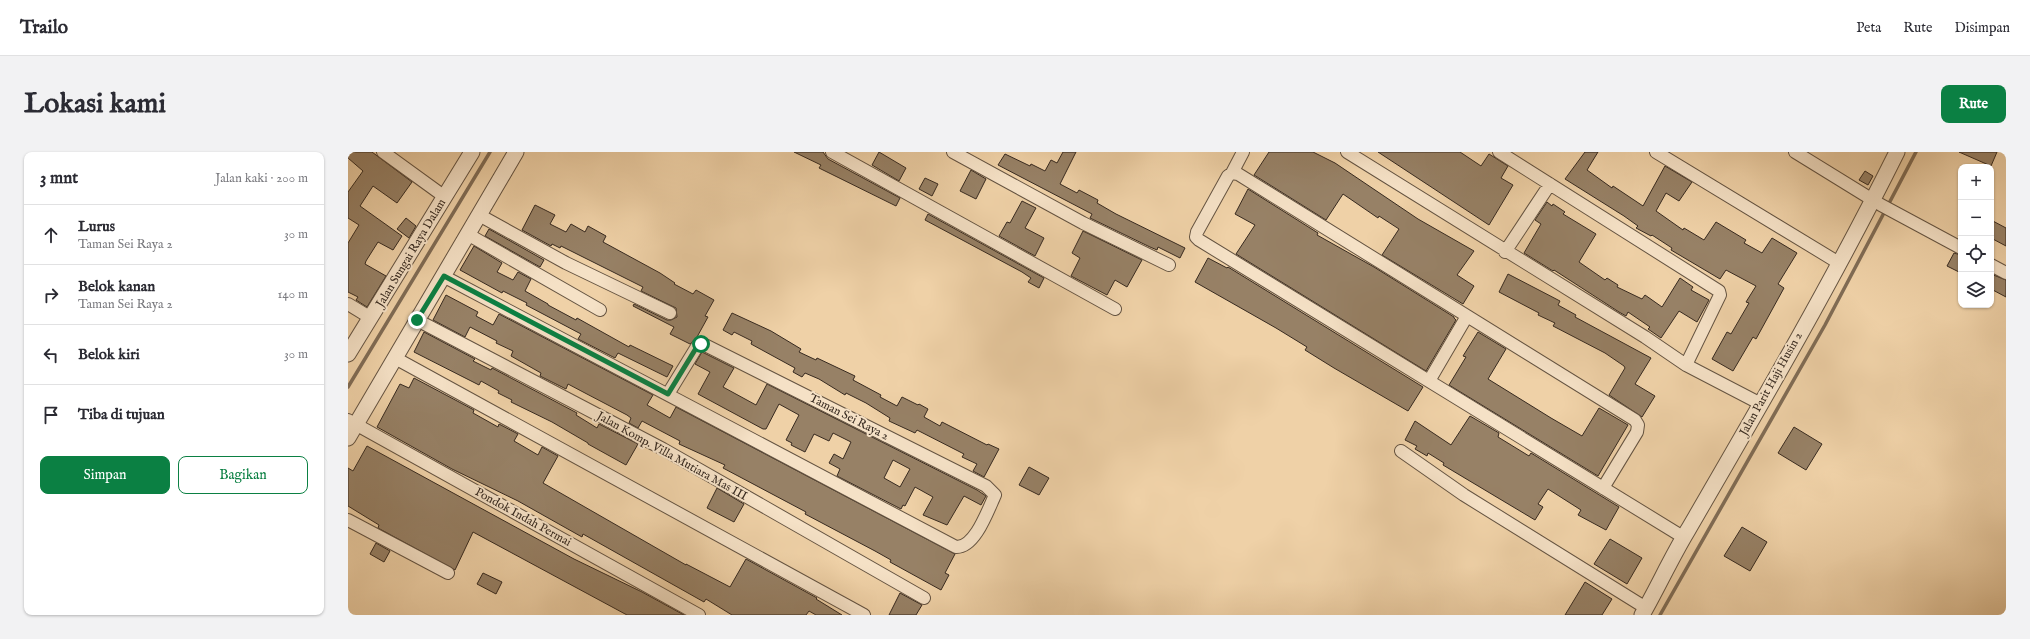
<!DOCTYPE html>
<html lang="id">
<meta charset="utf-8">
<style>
body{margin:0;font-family:"IM FELL English",serif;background:#f2f2f3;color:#2b2b33}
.controls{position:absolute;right:12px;top:12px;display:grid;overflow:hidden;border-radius:8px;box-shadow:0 1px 3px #0004}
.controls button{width:36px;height:36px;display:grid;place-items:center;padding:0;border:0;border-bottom:1px solid #e1e1e2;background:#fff;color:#2b2b33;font:20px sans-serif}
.stop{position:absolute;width:12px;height:12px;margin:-9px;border:3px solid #0b8043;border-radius:50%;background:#fff}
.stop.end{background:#0b8043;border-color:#fff;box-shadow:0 1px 4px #0008}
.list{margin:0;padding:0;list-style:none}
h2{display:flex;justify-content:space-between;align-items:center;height:52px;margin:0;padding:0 16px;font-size:17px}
h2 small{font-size:13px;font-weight:400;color:#7c7c81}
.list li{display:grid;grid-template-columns:26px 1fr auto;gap:12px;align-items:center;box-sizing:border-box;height:60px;padding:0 16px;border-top:1px solid #e1e1e2}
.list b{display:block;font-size:15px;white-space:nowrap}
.list p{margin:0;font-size:13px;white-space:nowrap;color:#7c7c81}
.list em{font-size:13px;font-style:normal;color:#7c7c81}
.actions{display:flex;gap:8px;padding:12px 16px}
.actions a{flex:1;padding:9px 0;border:1px solid #0b8043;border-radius:8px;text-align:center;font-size:14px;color:#0b8043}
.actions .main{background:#0b8043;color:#fff}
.icon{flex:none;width:22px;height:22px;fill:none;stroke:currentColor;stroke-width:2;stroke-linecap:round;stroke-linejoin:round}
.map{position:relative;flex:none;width:1658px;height:463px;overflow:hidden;border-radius:8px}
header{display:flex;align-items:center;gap:24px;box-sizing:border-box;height:56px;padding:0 20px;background:#fff;border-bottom:1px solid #e1e1e2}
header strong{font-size:19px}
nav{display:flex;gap:22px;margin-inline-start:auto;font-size:14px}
.intro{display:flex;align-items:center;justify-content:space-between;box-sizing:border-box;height:96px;padding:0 24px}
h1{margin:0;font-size:28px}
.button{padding:10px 18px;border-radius:8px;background:#0b8043;color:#fff;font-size:14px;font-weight:700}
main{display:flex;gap:24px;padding:0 24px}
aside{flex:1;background:#fff;border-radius:8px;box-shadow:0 1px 3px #0004}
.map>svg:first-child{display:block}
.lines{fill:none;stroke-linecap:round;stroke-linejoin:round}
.stream{stroke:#806c55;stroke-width:3.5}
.building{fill:#978166;stroke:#372a20;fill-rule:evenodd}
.minor-casing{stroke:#655442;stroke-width:14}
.tertiary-casing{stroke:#655442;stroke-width:17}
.minor{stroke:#f5e1c6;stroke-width:12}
.tertiary{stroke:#f5e1c6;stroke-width:15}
.route{stroke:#0b8043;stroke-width:5}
.labels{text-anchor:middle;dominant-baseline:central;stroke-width:4;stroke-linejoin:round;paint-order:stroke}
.street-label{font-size:12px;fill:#372a20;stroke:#f5e1c6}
</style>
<header>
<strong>Trailo</strong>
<nav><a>Peta</a><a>Rute</a><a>Disimpan</a></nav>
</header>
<div class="intro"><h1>Lokasi kami</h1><a class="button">Rute</a></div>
<main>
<aside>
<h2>3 mnt<small>Jalan kaki · 200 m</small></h2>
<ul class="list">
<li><svg class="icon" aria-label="ahead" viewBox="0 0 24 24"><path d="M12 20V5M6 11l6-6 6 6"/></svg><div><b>Lurus</b><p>Taman Sei Raya 2</p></div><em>30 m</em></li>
<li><svg class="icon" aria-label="right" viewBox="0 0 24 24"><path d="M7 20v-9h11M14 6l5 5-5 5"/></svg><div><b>Belok kanan</b><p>Taman Sei Raya 2</p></div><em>140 m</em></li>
<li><svg class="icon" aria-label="left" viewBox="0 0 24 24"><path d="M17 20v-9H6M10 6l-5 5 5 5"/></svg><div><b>Belok kiri</b></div><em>30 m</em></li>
<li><svg class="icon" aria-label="arrive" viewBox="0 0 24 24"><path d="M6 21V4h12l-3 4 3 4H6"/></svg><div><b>Tiba di tujuan</b></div></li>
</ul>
<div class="actions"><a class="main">Simpan</a><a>Bagikan</a></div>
</aside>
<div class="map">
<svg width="1658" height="463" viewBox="0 0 1658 463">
<rect width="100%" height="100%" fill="#efd1a7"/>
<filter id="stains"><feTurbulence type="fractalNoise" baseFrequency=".005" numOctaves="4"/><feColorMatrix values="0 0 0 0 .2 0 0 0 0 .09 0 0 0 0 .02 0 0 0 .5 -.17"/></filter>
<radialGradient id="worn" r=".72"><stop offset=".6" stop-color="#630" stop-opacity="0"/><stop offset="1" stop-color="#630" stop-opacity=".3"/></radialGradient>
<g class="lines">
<!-- stream -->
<path class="stream" d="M0 235 142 0
M1312 463 1477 173 1568 0"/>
</g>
<!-- building -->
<path class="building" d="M0 0H24L64 30 49 51 25 34 12 54 54 84 45 98 30 90 18 109 17 112 38 124 19 155 8 148 10 145 0 140V91L11 73 0 66V40L15 19 0 6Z
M446 0H475L480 7 552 46 548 54 471 16 473 13Z
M531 0 558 16 551 29 524 13Z
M715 0H728L712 32 729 41 731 38 750 48 749 51 768 62 837 96 832 106 810 95 809 98 802 95 742 66 744 62 650 13 657 2 682 14 683 12 697 19 703 8 709 11Z
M921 0H965L987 11 1070 67 1126 99 1109 123 1126 134 1115 152 1034 103 1051 77 1031 64 1030 66 995 42 978 68 906 23Z
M1030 0H1112L1133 14 1141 2 1160 14 1153 26 1165 33 1141 73Z
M1237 0H1250L1239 18 1264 36 1265 34 1295 54 1317 14 1344 30 1331 49 1318 41 1308 59 1335 78 1336 76 1356 88 1368 70 1398 88 1396 91 1414 101 1424 86 1449 101 1430 132 1436 136 1408 187 1405 185 1385 219 1364 207 1379 180 1383 182 1401 151 1398 150 1408 134 1378 118 1372 127 1323 98 1324 96 1304 83 1303 84 1288 76 1290 74 1276 64 1217 27Z
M1611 0H1649L1643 14Z
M623 18 638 27 628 47 612 39Z
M1517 19 1525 24 1520 33 1511 28Z
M577 26 590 32 584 44 571 37Z
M900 37 970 81 969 83 1026 115 1106 165V166L1108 168 1078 219 888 102 907 73 887 62Z
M674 49 688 56 677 76 696 86 687 104 651 84 659 70 662 71Z
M1199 50 1204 54 1205 52 1217 60 1215 62 1248 82 1231 110 1257 128 1259 126 1270 133 1269 135 1294 147 1297 143 1314 155 1332 126 1345 135 1343 138 1361 148 1349 170 1331 159 1313 186 1300 177 1302 175 1280 160 1278 164 1271 160 1206 118 1205 119 1176 101 1193 72 1187 68Z
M187 53 207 63 202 72 218 80 223 72 237 80 240 74 258 84 255 90 312 121 327 131 326 132 345 142 348 138 366 148 357 164 360 165 349 185 342 192 322 182 326 175 285 154 286 152 319 168H323L329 165 328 156 293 139 295 135 213 94 212 96 204 92 203 94 174 78Z
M580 62 696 126 691 136 680 130 683 126 674 120 577 68Z
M58 66 68 74 61 86 49 77Z
M1643 68 1658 76V94L1643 86Z
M141 77 196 108 192 115 137 84Z
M735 79 794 108 779 135 767 128 759 143 723 124 732 106 724 101Z
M126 94 154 111 149 120 165 128 170 120 183 127 177 139 200 152V153L228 168 229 166 281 195 282 193 325 214 319 225 270 201 267 206 230 187 233 182 178 153 179 151 155 139 154 141 112 118Z
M1606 101 1613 103V121L1599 114Z
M860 106 879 116 880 115 1075 235 1060 259 986 216 957 198 959 195 928 176 847 130Z
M1160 122 1212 149 1210 153 1228 163 1227 165 1303 206 1287 232 1307 244 1294 265 1261 243 1277 216 1276 214 1257 201 1205 174 1207 171 1190 163 1191 161 1151 140Z
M1643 122 1658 128V145L1643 137Z
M98 143 130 160 128 164 145 173 151 162 305 243 299 253 322 266 328 255 607 402 597 421 601 423 593 438 542 410 543 408 527 399 457 362 458 360 375 316 377 313 331 292 332 289 294 269 290 276 281 271 283 266 279 263 237 241 220 232 218 237 192 224 193 221 163 204 165 199 148 191 149 189 122 175 117 185 85 168Z
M384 161 423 179 453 197 451 200 468 208 469 206 507 224 505 228 533 243 532 245 549 254 554 245 570 253 571 252 580 257 576 265 592 274 594 270 639 293 640 292 651 297 636 325 625 319 629 312 614 305 616 302 569 278 567 281 541 269 542 266 518 251 498 241 497 243 471 227 457 221 454 225 445 220 447 216 403 192 404 189 386 180 384 183 375 178Z
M76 180 127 207 125 209 143 218 144 216 229 261 228 263 249 276 251 272 290 292 278 313 240 292V291L204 270 163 250 164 248 150 241 151 239 133 229 131 233 66 200Z
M1130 180 1158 197 1140 227 1203 266 1234 284 1251 256 1280 273 1250 324 1101 233 1118 205 1115 204Z
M354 200 386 216 375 235 408 253 419 232 629 338 638 344 633 353 616 344 599 373 575 363 585 345 567 335 557 354 555 353 553 357 489 324 492 317 481 311 486 302 495 307 503 290 485 281 481 289 466 282 457 300 443 293 444 291 438 288 451 263 431 252 418 277H415L350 242 362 220 347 212ZM545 308 562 317 552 335 536 326Z
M66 226 126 258 125 261 150 275 151 272 170 282 166 289 190 303 194 295 210 304 195 331 338 413V412L382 435 398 407 469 446 468 447 494 463H468L461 459 458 463H384L358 447 356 450 235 382 234 385 170 349 104 317 29 275 52 232 61 236Z
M1122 264 1151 281 1150 285 1181 304 1183 301 1271 355 1258 378 1230 363 1233 358 1200 337 1190 352 1195 355 1187 368 1095 313 1096 311 1080 301 1079 304 1067 297 1069 294 1057 288 1067 269 1103 293Z
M1446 275 1474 292 1458 318 1430 301Z
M19 294 226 407 294 440 336 463H279L125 380 107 418 30 376 31 373 0 354V316L5 319Z
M681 315 701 326 691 343 671 333Z
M369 336 396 352 386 370 359 356Z
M1394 375 1419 390 1402 419 1376 404Z
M1262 387 1294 406 1279 432 1246 412Z
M28 391 42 399 36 410 22 402Z
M135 421 154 430 148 442 129 432Z
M1237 430 1264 447 1254 463H1217Z
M552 441 574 453 568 463H541Z"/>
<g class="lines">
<!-- minor casing -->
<g class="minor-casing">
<path id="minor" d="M35 0 97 45
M484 0 767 157
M605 0 735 71 821 113
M999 0 1297 185 1338 213 1413 252
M1151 0 1371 139 1372 143 1338 213
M1308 0 1491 111
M1447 0 1533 53 1613 96
M884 21 895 0
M131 63 218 111 322 161
M121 83 252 158
M1157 100 1202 32
M1643 113 1658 121
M95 124 608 395C627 396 640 358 647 343L638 334 353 191 350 193 320 242
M0 152 23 166
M69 168 315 297 576 446
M47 206 516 463
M1081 229 1119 164
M0 268 351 463
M1053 299 1116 343 1298 456
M1255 336 1289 280 1290 273 1287 268 890 22 884 21 880 24 849 80 848 85 851 88C1013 187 1174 287 1335 385
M0 368 100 421"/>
</g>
<!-- tertiary casing -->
<g class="tertiary-casing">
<path id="tertiary" d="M0 202 124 0
M0 286 168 0
M1294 463C1310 435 1323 406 1340 378 1412 254 1485 129 1549 0"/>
</g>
<!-- minor -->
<use href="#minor" class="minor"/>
<!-- tertiary -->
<use href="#tertiary" class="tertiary"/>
</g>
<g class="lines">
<!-- route -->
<path class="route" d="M69 168 96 124 320 242 350 193 353 192"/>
</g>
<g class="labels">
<!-- street labels -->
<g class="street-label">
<text transform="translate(63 101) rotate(-59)">Jalan Sungai Raya Dalam</text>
<text transform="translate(1423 232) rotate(-61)">Jalan Parit Haji Husin 2</text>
<text transform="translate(501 265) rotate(27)">Taman Sei Raya 2</text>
<text transform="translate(324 304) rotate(29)">Jalan Komp. Villa Mutiara Mas III</text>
<text transform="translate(175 365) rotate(29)">Pondok Indah Permai</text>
</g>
</g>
<rect width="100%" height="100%" filter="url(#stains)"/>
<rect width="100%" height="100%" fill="url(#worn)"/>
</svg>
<div class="controls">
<button>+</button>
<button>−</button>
<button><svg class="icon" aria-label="locate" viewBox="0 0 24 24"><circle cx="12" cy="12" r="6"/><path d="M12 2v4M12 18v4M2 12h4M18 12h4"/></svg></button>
<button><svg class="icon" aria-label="layers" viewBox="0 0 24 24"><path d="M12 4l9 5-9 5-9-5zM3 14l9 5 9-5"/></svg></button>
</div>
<div class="stop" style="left:353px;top:192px"></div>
<div class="stop end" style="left:69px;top:168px"></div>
</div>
</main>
